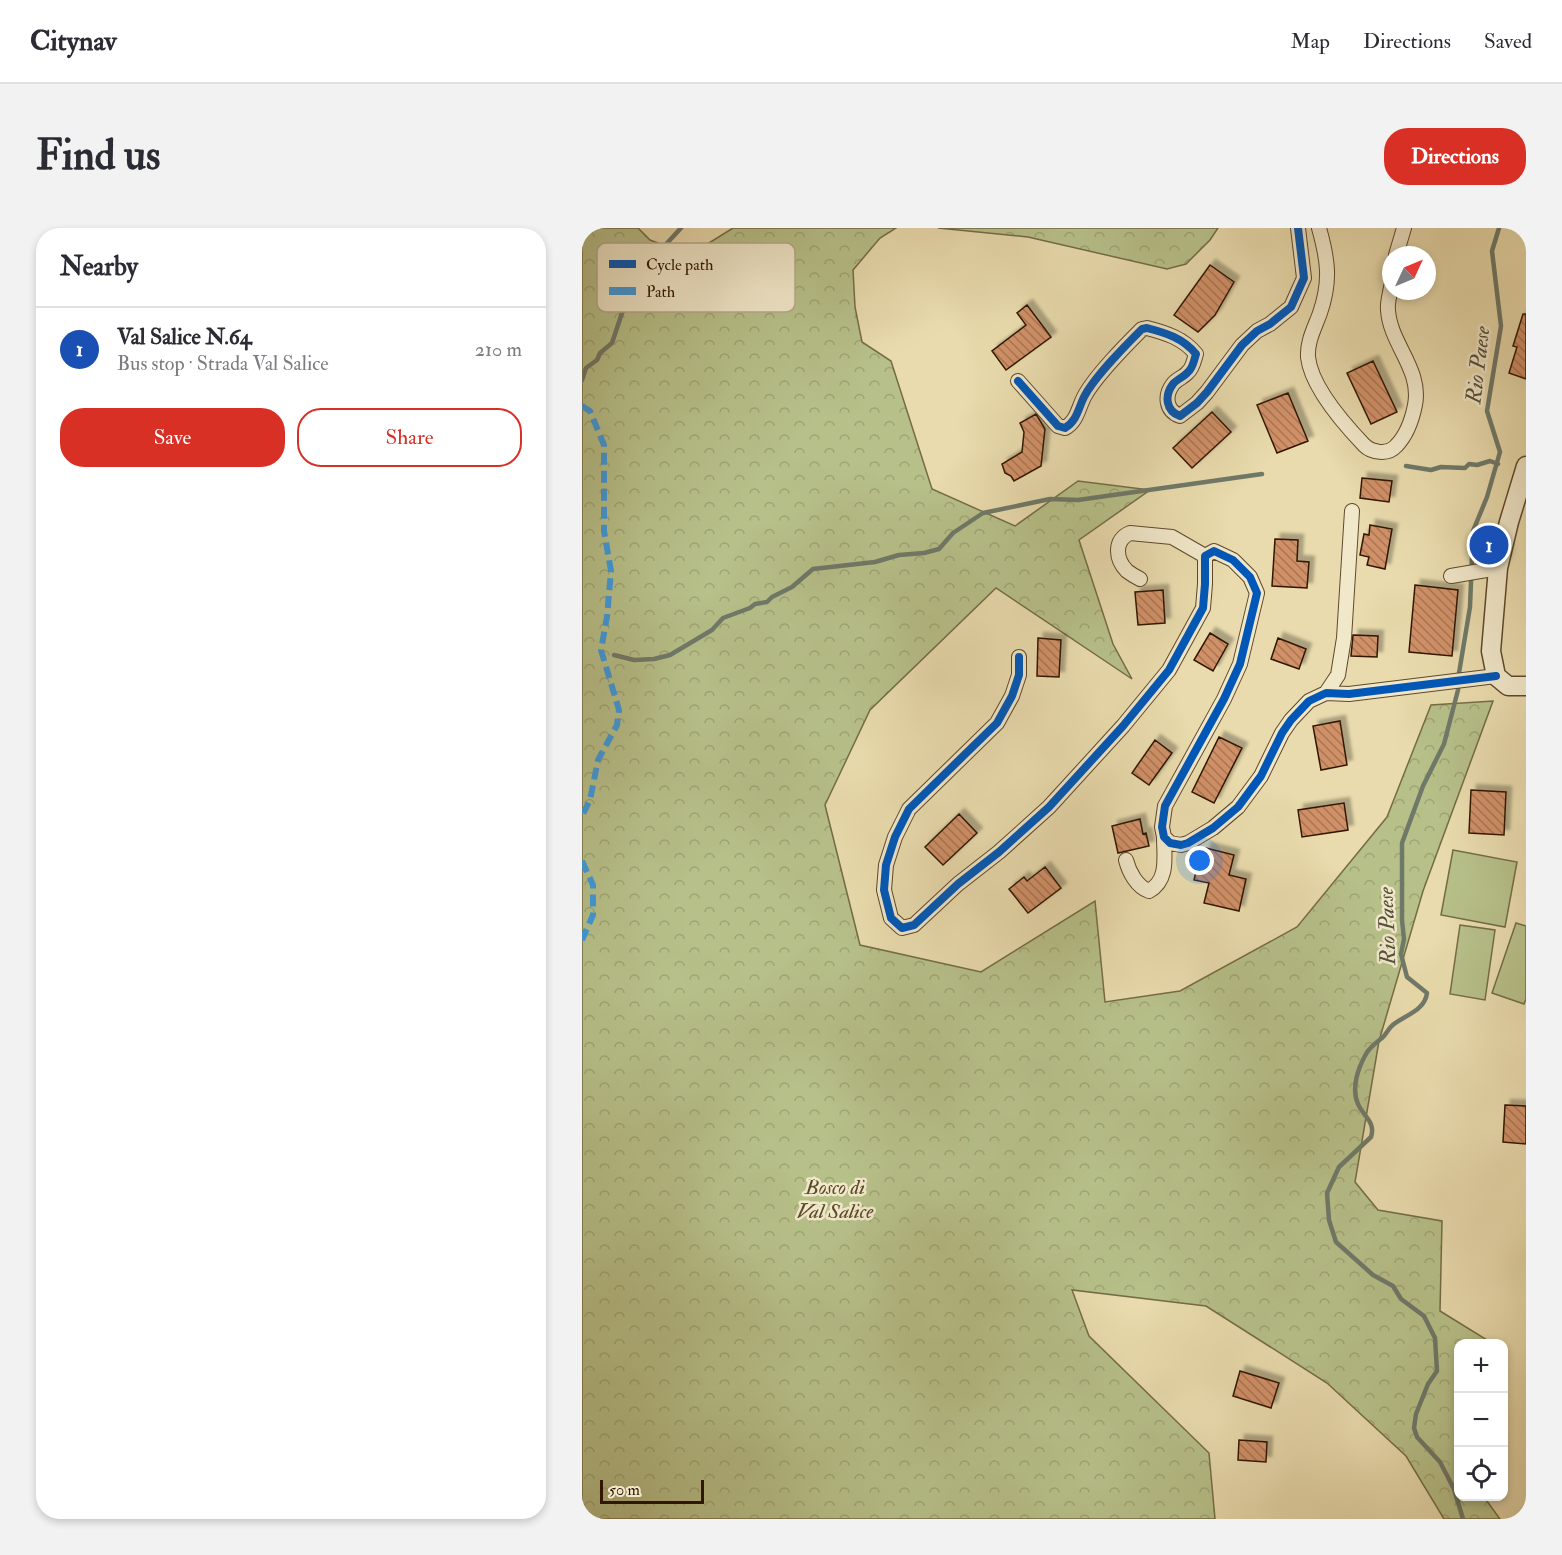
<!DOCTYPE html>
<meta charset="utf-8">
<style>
body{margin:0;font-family:"IM FELL Double Pica",serif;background:#f2f2f3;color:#2b2b33}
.controls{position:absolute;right:18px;bottom:18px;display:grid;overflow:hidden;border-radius:12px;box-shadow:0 3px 9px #0003}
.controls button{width:54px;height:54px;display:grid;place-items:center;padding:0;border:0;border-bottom:2px solid #e1e1e2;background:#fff;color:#2b2b33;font:30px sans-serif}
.compass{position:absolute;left:800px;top:18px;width:54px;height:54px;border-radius:50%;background:#fff;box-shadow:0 3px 9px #0003;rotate:46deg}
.scale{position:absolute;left:18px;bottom:15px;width:104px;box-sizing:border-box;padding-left:6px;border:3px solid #311701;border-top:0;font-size:16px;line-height:21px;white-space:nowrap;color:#311701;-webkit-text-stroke:4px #f1e8ca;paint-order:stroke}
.you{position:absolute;left:618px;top:633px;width:21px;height:21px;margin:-15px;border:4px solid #fff;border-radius:50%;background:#1a73e8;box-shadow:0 0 0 9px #1a73e833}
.badge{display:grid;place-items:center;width:39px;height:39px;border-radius:50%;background:#d93025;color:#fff;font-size:20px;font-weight:700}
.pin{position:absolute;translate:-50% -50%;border:3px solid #fff;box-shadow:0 2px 6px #0006}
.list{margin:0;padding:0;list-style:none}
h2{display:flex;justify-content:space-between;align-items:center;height:78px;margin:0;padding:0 24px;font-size:26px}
h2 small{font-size:20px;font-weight:400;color:#7c7c81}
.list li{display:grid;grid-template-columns:39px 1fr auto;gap:18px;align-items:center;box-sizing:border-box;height:84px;padding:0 24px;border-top:2px solid #e1e1e2}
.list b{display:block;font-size:22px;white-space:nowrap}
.list p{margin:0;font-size:20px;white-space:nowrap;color:#7c7c81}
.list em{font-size:20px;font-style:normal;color:#7c7c81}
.actions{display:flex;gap:12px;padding:18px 24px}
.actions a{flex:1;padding:14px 0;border:2px solid #d93025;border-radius:24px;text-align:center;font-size:21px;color:#d93025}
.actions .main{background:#d93025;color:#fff}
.icon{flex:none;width:33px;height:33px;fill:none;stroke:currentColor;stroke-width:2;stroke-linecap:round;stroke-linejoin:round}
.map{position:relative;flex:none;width:944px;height:1291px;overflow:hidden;border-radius:24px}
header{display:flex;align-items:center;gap:36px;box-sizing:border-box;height:84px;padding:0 30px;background:#fff;border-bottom:2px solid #e1e1e2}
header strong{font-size:28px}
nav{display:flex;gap:33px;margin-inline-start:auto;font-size:21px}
.intro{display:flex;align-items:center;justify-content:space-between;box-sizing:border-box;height:144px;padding:0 36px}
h1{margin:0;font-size:42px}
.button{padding:15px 27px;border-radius:24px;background:#d93025;color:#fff;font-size:21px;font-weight:700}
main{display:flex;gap:36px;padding:0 36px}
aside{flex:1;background:#fff;border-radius:24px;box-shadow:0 3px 9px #0003}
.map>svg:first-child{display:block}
.green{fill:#b7c089;stroke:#746c45;stroke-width:1.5}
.forest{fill:url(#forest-crowns);stroke:#746c45;stroke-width:1.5}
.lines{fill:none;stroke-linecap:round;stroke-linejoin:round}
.stream{stroke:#6f7969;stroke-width:4.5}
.building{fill:url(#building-back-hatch);stroke:#311701;stroke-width:1.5;filter:url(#shadow)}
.minor-casing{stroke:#5f482c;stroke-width:16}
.tertiary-casing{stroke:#5f482c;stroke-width:21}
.minor{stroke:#f1e8ca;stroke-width:14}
.tertiary{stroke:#f1e8ca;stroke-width:18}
.quiet{stroke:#3e9add;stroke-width:6;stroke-dasharray:12 6;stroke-linecap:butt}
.cycleway-casing{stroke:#f1e8ca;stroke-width:11}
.cycleway{stroke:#0057b8;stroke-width:8}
.labels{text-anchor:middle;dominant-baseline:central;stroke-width:5;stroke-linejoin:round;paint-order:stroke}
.park-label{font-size:21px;font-style:italic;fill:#594a2a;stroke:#f1e8ca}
.water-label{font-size:22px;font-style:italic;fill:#55503e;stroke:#f1e8ca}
.key{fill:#f1e8ca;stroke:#b7a98e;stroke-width:1.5}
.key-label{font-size:16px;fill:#311701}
</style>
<header>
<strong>Citynav</strong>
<nav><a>Map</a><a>Directions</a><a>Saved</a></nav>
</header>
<div class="intro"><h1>Find us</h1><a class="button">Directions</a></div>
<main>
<aside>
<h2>Nearby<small></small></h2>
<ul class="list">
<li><span class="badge" style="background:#1a4fb4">1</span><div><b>Val Salice N.64</b><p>Bus stop · Strada Val Salice</p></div><em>210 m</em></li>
</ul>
<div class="actions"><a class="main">Save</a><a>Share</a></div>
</aside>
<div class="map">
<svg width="944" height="1291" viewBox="0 0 944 1291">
<defs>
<pattern id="forest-crowns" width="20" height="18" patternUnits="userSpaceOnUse" patternTransform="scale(1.5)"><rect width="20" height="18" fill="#b7c089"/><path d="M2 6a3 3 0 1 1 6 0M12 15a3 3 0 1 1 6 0" fill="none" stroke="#9ea474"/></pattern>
<pattern id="building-back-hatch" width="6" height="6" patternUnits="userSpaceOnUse" patternTransform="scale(1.5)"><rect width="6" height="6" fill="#d09067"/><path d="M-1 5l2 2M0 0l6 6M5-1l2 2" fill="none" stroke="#a97552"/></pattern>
<filter id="shadow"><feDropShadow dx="5.5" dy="-5.5" stdDeviation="1.5" flood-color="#0004"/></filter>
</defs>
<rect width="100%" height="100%" fill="#e9dbad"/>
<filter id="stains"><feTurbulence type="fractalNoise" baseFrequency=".00333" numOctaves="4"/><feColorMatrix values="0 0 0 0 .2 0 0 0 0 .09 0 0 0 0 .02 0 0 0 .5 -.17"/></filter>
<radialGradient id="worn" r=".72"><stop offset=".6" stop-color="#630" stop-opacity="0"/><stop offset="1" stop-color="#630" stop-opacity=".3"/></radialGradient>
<!-- green -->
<path class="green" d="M871 622 935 634 923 699 859 687Z
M934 695 944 698V771L942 776 910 765Z
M878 697 913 702 903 772 868 766Z"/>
<!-- forest -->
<path class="forest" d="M0 0H56L68 12 97 23 127 15 151 0H314L298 10 271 42 273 79 280 114 309 133 350 261 433 298 496 253 568 262 497 312 531 416 550 451 414 360 288 482 243 577 278 717 399 744 513 673 523 774 598 763 715 699 805 589 849 477 911 473 841 663 797 813 773 954 796 982 860 993 858 1083 910 1115 876 1116V1268L902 1269 918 1291H862L824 1228 745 1155 624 1078 490 1062 507 1108 627 1225 633 1291H0Z
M356 0H636L628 12 604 36 585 41 446 9Z"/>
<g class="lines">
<!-- stream -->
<path class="stream" d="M0 152 4 140 15 132 18 125 30 115 40 85 73 40 75 26 99 0
M824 238 849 242 859 239 883 240 887 236 895 237 908 233 916 236
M32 427 52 432 72 431 88 427 130 402 141 390 168 380 173 376 185 374 190 369 210 359 231 341 293 334 317 327 342 325 357 321 371 305 401 285 468 271 496 272 680 246
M881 1291 872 1261 858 1234 835 1209 832 1200 834 1186 846 1156 855 1143 853 1110 842 1088 819 1071 811 1058 791 1047 754 1014 747 992 745 965 757 939 789 909C794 894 781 888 776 876 769 860 776 840 784 826 788 819 794 815 800 810 805 806 807 799 812 796 824 787 843 782 845 765L825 749 819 726 822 711 820 692V615L841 558 862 516 876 462 877 445 888 379 891 303 905 269 918 224 905 183 919 98 910 23 917 0"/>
</g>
<!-- building -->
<path class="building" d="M628 37 652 54 633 87 616 104 592 87Z
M445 77 469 109 424 142 410 123 444 97 435 85Z
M941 86H944V151L927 145 935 119 931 118Z
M791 133 815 184 789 196 765 145Z
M706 165 726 213 695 225 675 177Z
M630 184 649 204 610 240 591 220Z
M454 186 463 201 459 238 432 253 429 248 423 245 420 236 440 224 442 204 438 195Z
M780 250 810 253 807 274 778 270Z
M788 297 810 301 803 341 785 337 787 329 778 327 782 306 787 307Z
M693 311 716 312 715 333 727 334 725 360 690 358Z
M833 357 876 362 870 428 827 424Z
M581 362 583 395 556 397 553 364Z
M628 405 646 416 631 443 612 432Z
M771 407 796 408 795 429 769 428Z
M456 410 479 412 477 449 455 448Z
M696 410 724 421 717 441 689 431Z
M758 493 765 537 739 542 731 498Z
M637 509 660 520 632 575 610 564Z
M573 512 590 525 567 557 550 545Z
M889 562 924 564 922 607 887 605Z
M762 575 766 602 720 609 716 582Z
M377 586 395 605 361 637 343 619Z
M558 591 561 606 564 605 567 618 536 625 530 598Z
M624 620 652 627 647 647 664 651 657 683 622 675 627 655 612 652 617 630 621 631Z
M463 639 479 660 446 685 427 661 442 649 445 653Z
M923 877 944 878V916L921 914Z
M658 1143 697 1155 689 1180 651 1168Z
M657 1212 685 1214 684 1234 656 1232Z"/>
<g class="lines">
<!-- minor casing -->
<g class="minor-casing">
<path id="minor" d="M737 0C746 32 749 53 738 85 733 99 725 113 726 129 729 158 762 196 782 217 790 225 806 227 814 218 825 207 830 192 833 177 840 141 808 116 806 82 805 75 808 66 809 59
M814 27 822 0
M436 153 476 198 483 200C495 193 496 181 502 169 513 148 543 118 560 101L565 100C584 105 601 110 614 126 612 132 611 140 606 144 602 149 595 151 591 156 582 168 584 183 598 188L615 175 625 164 660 117 675 103 688 96 709 79 722 50 716 0
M869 348 916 340
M558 351C554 349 549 346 545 343 533 331 532 312 548 305L590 309 623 328
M437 429V447L430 468 415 495 327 581 313 609 304 637 302 662 309 690 320 700 332 697 376 656 417 624 467 579 541 498 587 442 621 380 623 356V328L632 323 651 332 668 349 675 365 658 436 642 471 583 578 580 599 582 609 588 615 599 617 606 615 631 600 656 579 679 548 700 505 709 492 727 473 744 465 767 466 914 448
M744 465 756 447 762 410 770 283
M544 632C547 644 555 659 567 663 587 652 582 628 582 609"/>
</g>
<!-- tertiary casing -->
<g class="tertiary-casing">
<path id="tertiary" d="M944 238 927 294 916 340 909 423 914 448 926 458H944"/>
</g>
<!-- minor -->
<use href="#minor" class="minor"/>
<!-- tertiary -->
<use href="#tertiary" class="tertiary"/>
<!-- quiet -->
<path class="quiet" d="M0 178 8 183 22 217V303L29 343 25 389 19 422 37 482 35 497 16 532 8 572 0 588
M0 633 11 657V687L0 712"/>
<!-- cycleway casing -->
<g class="cycleway-casing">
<path id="cycleway" d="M436 153 476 198 483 200C495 193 496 181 502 169 513 148 543 118 560 101L565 100C584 105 601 110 614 126 612 132 611 140 606 144 602 149 595 151 591 156 582 168 584 183 598 188L615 175 625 164 660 117 675 103 688 96 709 79 722 50 716 0
M437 429V447L430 468 415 495 327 581 313 609 304 637 302 662 309 690 320 700 332 697 376 656 417 624 467 579 541 498 587 442 621 380 623 356V328L632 323 651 332 668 349 675 365 658 436 642 471 583 578 580 599 582 609 588 615 599 617 606 615 631 600 656 579 679 548 700 505 709 492 727 473 744 465 767 466 914 448"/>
</g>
<!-- cycleway -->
<use href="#cycleway" class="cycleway"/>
</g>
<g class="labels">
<!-- park labels -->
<g class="park-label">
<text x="253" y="959">Bosco di<tspan x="253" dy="24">Val Salice</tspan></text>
</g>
<!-- water labels -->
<g class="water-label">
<text transform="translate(896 137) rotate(-83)">Rio Paese</text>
<text transform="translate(805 698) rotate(-92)">Rio Paese</text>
</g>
</g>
<!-- legend -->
<rect x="15" y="15" width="198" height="69" rx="9" class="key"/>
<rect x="27" y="32" width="27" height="8" fill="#0057b8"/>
<rect x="27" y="59" width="27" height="8" fill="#3e9add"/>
<g class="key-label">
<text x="64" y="42">Cycle path</text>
<text x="64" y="69">Path</text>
</g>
<rect width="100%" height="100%" filter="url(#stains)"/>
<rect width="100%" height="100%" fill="url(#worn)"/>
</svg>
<div class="controls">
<button>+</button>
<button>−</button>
<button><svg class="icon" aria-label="locate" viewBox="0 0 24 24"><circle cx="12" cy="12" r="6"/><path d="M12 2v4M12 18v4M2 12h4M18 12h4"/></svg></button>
</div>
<svg class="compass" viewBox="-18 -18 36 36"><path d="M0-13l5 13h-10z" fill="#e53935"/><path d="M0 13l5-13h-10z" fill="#7c7c81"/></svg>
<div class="scale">50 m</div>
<div class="you"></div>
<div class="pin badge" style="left:907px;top:317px;background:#1a4fb4">1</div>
</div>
</main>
